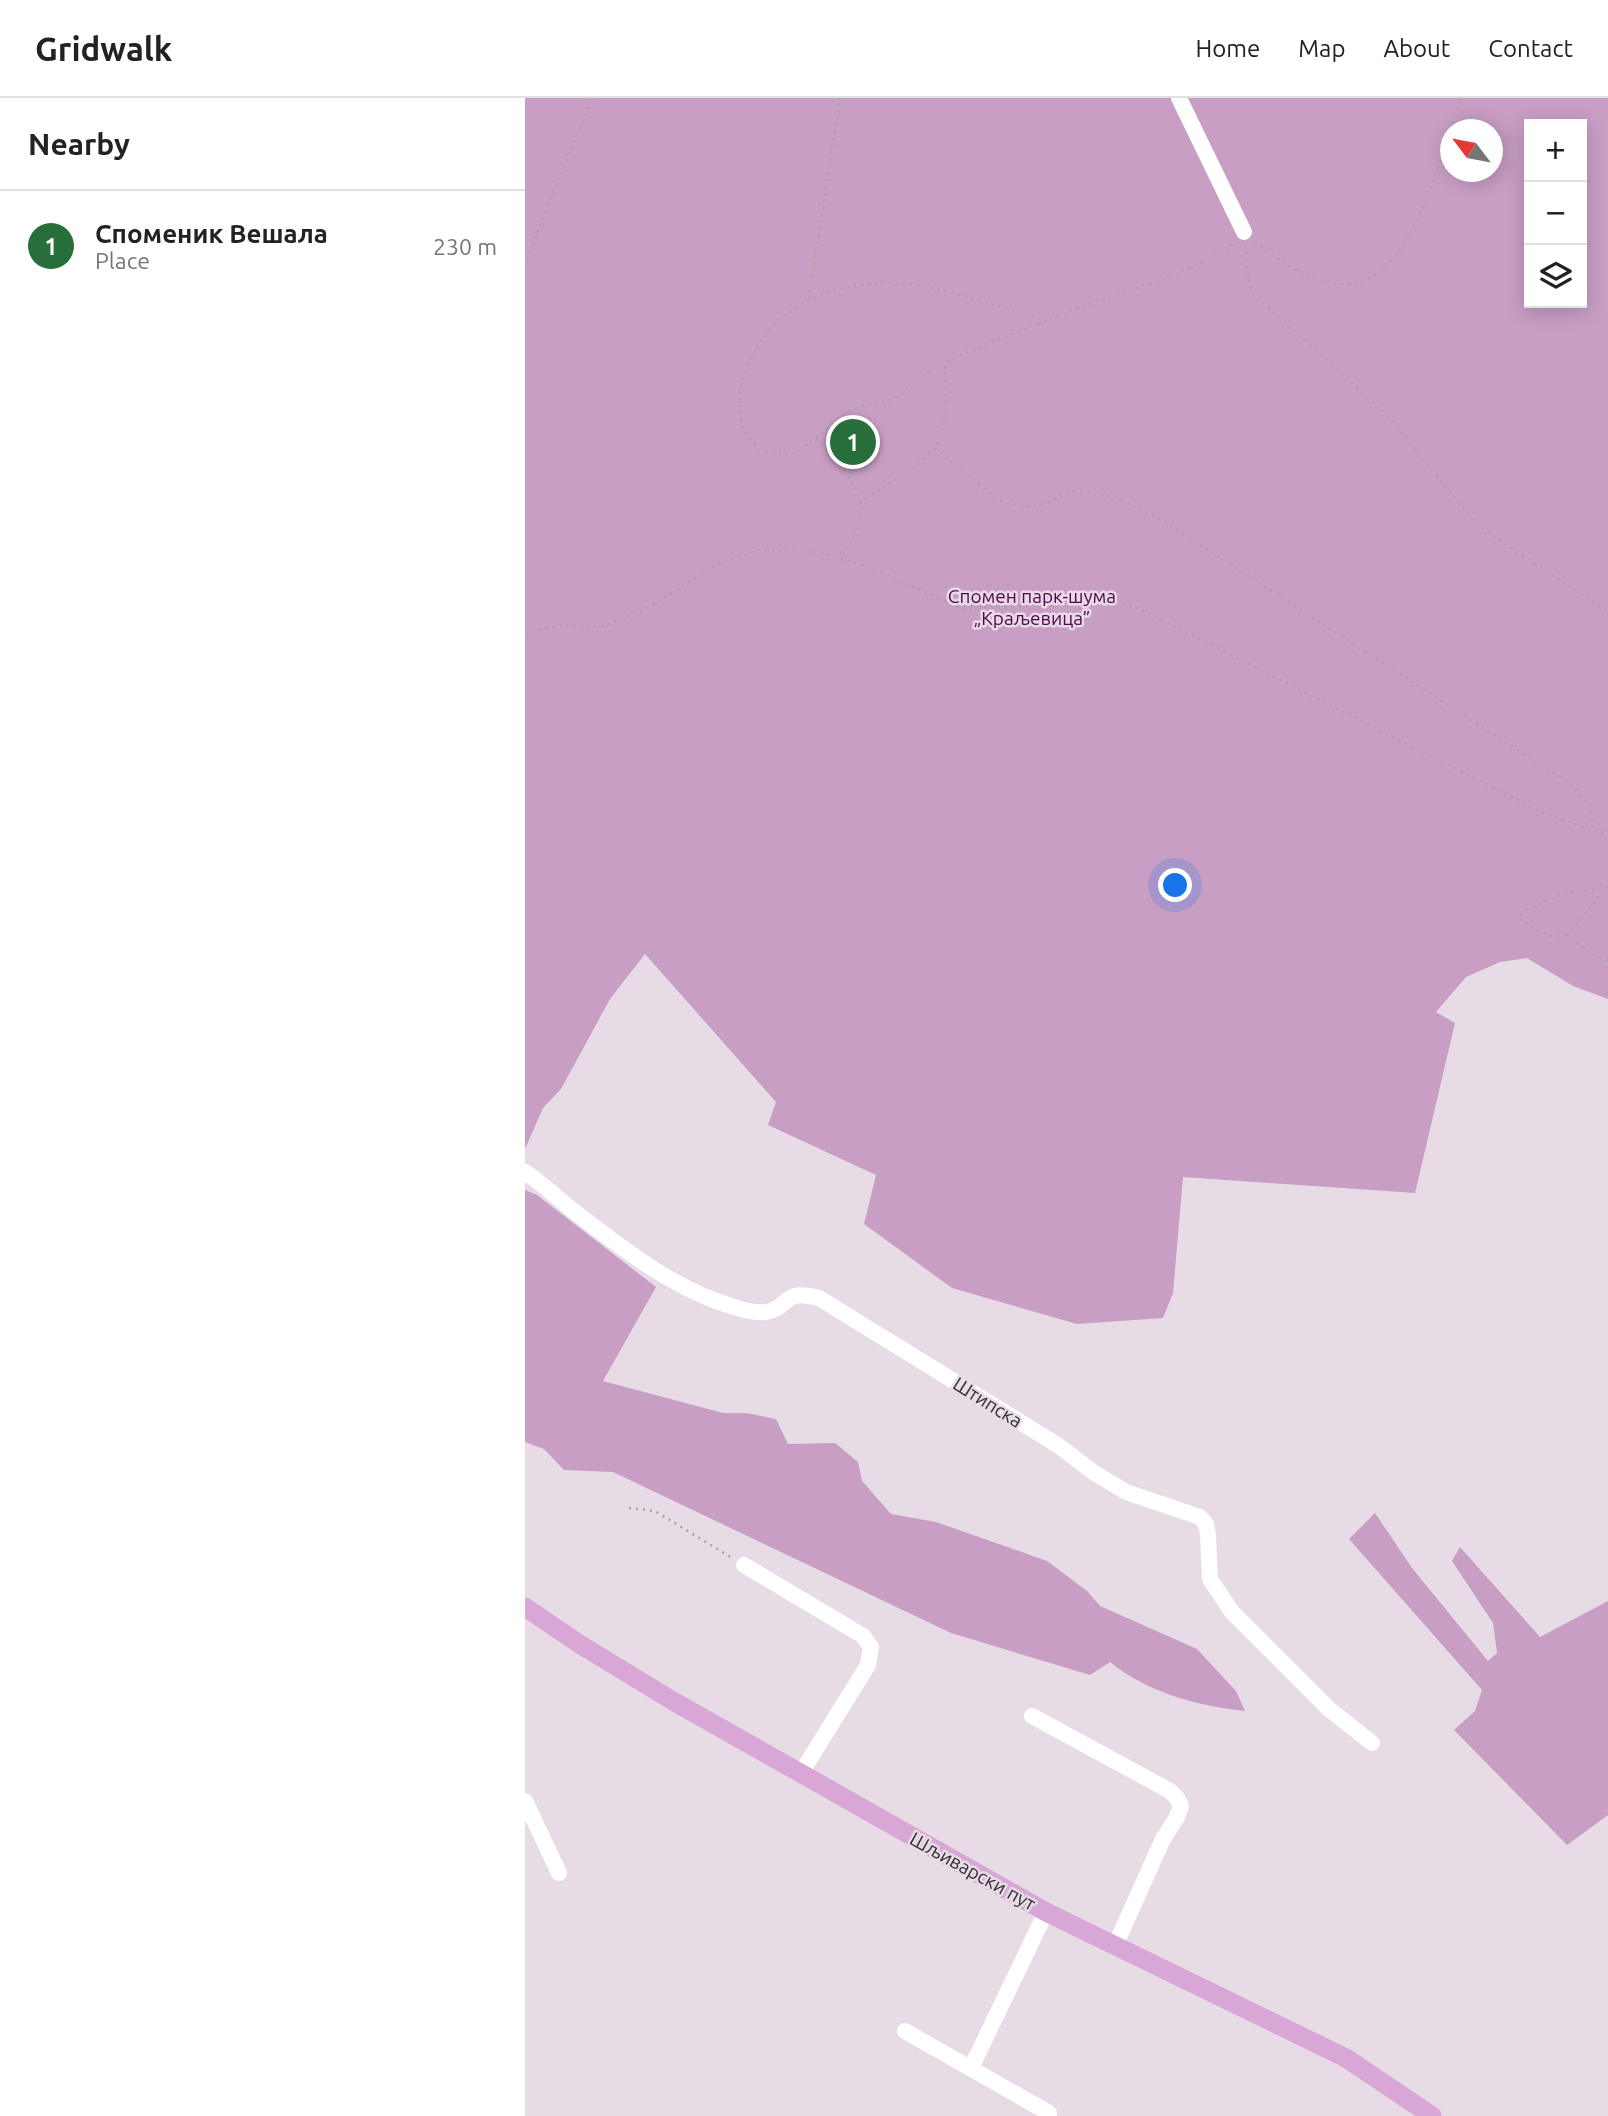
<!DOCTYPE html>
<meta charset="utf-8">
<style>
body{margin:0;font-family:Ubuntu,sans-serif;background:#f2f2f2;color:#222}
.controls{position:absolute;right:21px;top:21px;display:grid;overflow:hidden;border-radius:0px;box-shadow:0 4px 18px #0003}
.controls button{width:63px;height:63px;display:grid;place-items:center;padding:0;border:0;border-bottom:2px solid #e0e0e0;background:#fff;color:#222;font:35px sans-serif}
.compass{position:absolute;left:915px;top:21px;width:63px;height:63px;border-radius:50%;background:#fff;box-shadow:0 4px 18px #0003;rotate:302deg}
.you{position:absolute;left:651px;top:788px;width:24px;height:24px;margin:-18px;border:5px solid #fff;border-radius:50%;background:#1a73e8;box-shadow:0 0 0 10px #1a73e833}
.badge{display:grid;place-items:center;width:46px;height:46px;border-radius:50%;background:#276e3b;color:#fff;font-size:23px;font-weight:700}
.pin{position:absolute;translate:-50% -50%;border:4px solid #fff;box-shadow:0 2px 7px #0006}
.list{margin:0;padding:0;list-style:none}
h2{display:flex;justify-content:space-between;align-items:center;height:91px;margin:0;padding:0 28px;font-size:30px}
h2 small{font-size:23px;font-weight:400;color:#767676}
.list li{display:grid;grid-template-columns:46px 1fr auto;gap:21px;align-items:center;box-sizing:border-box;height:112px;padding:0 28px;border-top:2px solid #e0e0e0}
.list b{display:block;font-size:26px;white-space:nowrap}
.list p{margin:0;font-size:23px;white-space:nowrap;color:#767676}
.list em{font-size:23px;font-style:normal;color:#767676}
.icon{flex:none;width:38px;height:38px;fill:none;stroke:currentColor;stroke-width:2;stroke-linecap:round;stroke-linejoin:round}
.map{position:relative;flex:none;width:1083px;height:2018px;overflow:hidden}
header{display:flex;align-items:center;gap:42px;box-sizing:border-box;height:98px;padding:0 35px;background:#fff;border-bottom:2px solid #e0e0e0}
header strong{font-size:33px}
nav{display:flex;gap:38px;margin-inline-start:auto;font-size:24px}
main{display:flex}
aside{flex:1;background:#fff}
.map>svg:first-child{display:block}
.green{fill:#c99ec5;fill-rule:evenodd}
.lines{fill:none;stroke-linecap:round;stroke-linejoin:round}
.path{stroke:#aaa0a8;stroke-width:2.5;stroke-dasharray:2 5;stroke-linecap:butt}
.minor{stroke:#fff;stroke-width:16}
.major{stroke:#d8a7d5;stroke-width:19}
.labels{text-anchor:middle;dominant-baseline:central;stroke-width:5;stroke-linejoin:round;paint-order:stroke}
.park-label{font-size:19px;fill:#530351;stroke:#e7dbe5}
.street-label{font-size:19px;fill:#322d31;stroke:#e7dbe5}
</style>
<header>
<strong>Gridwalk</strong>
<nav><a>Home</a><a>Map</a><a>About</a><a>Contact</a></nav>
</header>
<main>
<aside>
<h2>Nearby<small></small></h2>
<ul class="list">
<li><span class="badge">1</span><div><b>Споменик Вешала</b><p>Place</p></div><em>230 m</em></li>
</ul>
</aside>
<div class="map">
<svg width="1083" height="2018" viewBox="0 0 1083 2018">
<rect width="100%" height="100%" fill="#e7dbe5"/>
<!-- green -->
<path class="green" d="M0 0H1083V901L1048 888 1002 860 975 864 941 879 911 914 930 925 890 1095 658 1079 648 1195 638 1220 552 1226 427 1190 339 1126 351 1077 243 1027 251 1004 120 856 85 901 36 991 18 1010 0 1051ZM1004 26H1057V205H1004ZM926 32H968V74H926Z
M0 1092 12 1097 131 1189 78 1283 198 1315H221L251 1321 263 1346 310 1345 333 1364 337 1383 366 1416 411 1424 522 1463 562 1493 575 1508 672 1551 711 1593 720 1613C673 1608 621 1594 585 1564L565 1577 426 1535 88 1374 39 1372 19 1351 0 1344Z
M850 1415 887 1470 963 1563 972 1555 968 1525 927 1463 935 1449 1015 1539 1083 1503V1717L1042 1747 929 1632 950 1613 957 1592 824 1441Z"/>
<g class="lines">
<!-- path -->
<path class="path" d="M926 32 937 0
M730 143C858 249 888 140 926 33
M720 147 723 180 727 194 860 315 953 428 1083 514
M0 167 33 82 68 0
M284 201 315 0
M522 223C476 210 412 186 366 185 331 184 282 197 255 220 239 235 222 262 217 284 208 324 224 366 272 354L323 314 333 309 370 301 394 280 444 253 558 208 637 182 703 152 709 145
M292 340C308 360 338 387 336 415 335 429 323 448 317 461
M410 350 473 402 500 409 521 406 546 393 591 399 640 424 1048 688 1066 710 1068 733
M335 405 383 373 410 350 415 341 421 319 420 266
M387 488 437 511 499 508 560 498 613 510 1012 712 1068 733 1083 735
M0 535 33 528H79L126 508 193 466 233 452 296 455 347 470 387 488
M1083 789 1036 796 1000 813 995 817V822L1024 838H1042L1073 860 1083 863
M1042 838 1073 800 1083 792
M104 1410 130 1413 207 1460"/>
<!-- minor -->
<path class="minor" d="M654 0 719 134
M0 1074C18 1086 33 1101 50 1114 98 1151 150 1192 209 1209 218 1212 232 1215 241 1214 267 1209 256 1190 294 1200L534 1348 568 1374 601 1394 675 1419 681 1426 683 1437 685 1481 707 1514 804 1611 847 1645
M219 1467 338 1538 346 1549 343 1567 276 1675
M507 1618 645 1693 652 1700 656 1708 652 1719 638 1741 590 1848
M0 1703 34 1775
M380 1933 524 2015
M446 1970 521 1814"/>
<!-- major -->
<path class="major" d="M0 1509 56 1547 148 1603 521 1814 821 1960 907 2018"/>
</g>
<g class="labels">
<!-- park labels -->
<g class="park-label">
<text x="507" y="498">Спомен парк-шума<tspan x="507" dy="22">„Краљевица”</tspan></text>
</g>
<!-- street labels -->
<g class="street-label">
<text transform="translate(463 1304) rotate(32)">Штипска</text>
<text transform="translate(448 1773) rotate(29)">Шљиварски пут</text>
</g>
</g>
</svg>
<div class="controls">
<button>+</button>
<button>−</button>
<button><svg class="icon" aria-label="layers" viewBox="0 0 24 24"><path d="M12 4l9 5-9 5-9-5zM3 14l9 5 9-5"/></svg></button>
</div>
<svg class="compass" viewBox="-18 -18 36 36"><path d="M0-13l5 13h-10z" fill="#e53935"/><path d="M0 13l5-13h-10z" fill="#767676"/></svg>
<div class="you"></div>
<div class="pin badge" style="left:328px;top:344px">1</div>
</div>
</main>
